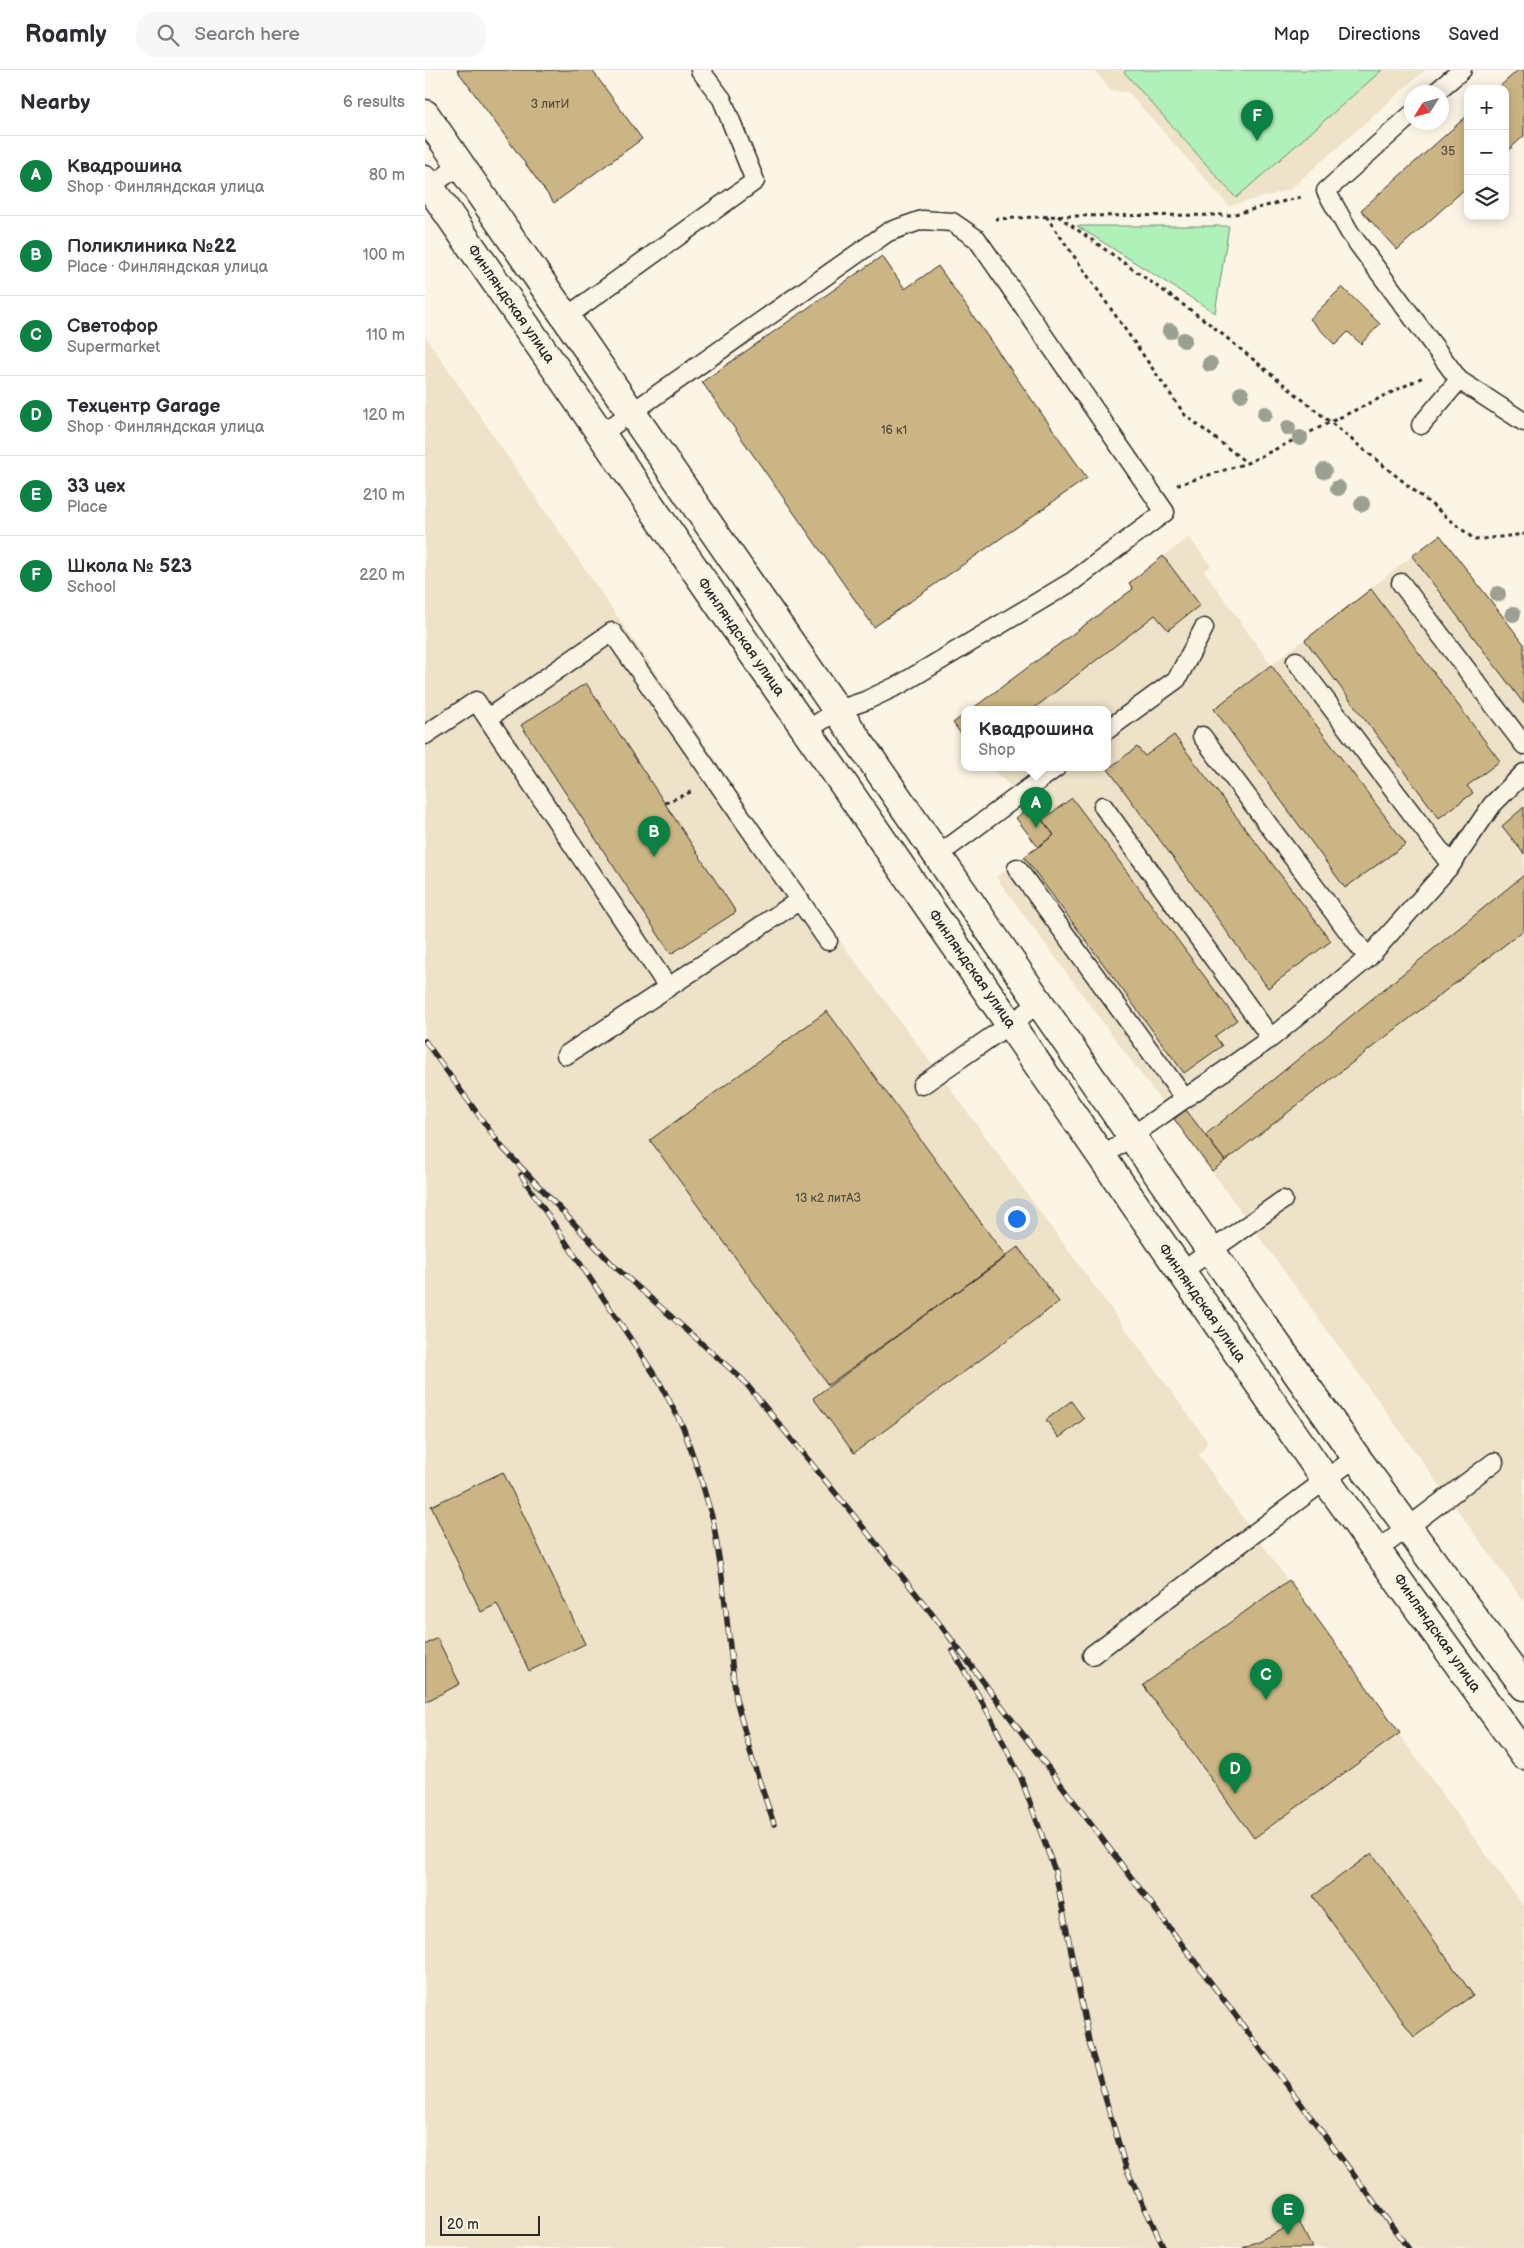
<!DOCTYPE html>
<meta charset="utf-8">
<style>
body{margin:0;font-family:"Balsamiq Sans",sans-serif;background:#f7f7f7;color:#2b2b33}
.controls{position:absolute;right:15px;top:15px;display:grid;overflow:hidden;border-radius:10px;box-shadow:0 2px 12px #0003}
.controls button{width:45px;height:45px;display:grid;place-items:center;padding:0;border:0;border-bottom:1px solid #e1e1e2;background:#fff;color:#2b2b33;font:25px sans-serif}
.compass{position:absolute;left:979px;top:15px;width:45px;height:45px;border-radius:50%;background:#fff;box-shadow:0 2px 12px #0003;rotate:233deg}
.scale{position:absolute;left:15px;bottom:12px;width:100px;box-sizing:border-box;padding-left:5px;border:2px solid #2b2b2b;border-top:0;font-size:14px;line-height:18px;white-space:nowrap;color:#2b2b2b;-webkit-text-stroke:4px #fcf5e5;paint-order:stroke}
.you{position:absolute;left:591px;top:1148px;width:18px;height:18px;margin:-12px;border:4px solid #fff;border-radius:50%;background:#1a73e8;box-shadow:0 0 0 8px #1a73e833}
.badge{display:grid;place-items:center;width:32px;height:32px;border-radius:50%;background:#0b8043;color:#fff;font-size:16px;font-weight:700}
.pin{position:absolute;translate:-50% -41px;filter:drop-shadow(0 1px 2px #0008)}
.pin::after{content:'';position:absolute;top:26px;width:18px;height:15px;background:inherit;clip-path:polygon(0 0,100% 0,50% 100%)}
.popup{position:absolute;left:536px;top:636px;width:150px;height:65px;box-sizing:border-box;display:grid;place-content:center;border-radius:10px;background:#fff;filter:drop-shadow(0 1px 4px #0005);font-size:16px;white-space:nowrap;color:#7c7c81}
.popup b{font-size:19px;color:#2b2b33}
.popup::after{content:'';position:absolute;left:50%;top:100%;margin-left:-10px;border:10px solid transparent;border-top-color:#fff}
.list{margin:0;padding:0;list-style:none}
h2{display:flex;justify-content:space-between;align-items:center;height:65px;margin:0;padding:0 20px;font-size:21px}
h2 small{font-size:16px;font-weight:400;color:#7c7c81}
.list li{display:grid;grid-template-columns:32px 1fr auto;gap:15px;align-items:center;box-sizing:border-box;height:80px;padding:0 20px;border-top:1px solid #e1e1e2}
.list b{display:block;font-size:19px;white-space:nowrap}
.list p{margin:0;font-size:16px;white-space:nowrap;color:#7c7c81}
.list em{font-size:16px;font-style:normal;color:#7c7c81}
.icon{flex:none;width:28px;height:28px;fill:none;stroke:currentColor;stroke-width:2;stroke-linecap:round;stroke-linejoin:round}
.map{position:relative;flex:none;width:1099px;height:2178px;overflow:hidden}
header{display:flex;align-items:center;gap:30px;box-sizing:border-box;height:70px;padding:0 25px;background:#fff;border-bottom:1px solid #e1e1e2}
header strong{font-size:24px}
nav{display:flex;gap:28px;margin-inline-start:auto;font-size:18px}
.search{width:350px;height:45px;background:#f7f7f7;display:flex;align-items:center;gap:12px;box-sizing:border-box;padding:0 18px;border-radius:20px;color:#7c7c81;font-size:19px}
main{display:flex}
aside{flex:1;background:#fff}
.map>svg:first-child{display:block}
.built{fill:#eee2c8}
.green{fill:#b0f0b9;stroke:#6e8e72}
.building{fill:#ccb584;stroke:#2b2b2b}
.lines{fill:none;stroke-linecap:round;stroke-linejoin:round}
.lane-casing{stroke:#2b2b2b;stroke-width:21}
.secondary-casing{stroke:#2b2b2b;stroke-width:31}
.path{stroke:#2b2b2b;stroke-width:3;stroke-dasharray:4 4;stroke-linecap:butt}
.lane{stroke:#fcf5e5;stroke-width:18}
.secondary{stroke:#fcf5e5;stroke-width:28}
.rail-casing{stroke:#2b2b2b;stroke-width:5.5}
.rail{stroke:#fcf5e5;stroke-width:4;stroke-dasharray:11;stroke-linecap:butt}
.tree{fill:#9ba192}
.labels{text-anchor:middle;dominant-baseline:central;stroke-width:4;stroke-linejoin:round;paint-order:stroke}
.number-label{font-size:12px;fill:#534e41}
.street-label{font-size:15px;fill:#2b2b2b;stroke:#fcf5e5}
</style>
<header>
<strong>Roamly</strong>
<div class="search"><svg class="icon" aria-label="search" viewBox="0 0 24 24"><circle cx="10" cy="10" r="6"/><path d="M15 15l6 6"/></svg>Search here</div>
<nav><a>Map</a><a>Directions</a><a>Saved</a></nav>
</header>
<main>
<aside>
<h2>Nearby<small>6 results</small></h2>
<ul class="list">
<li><span class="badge">A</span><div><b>Квадрошина</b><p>Shop · Финляндская улица</p></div><em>80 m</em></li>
<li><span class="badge">B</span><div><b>Поликлиника №22</b><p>Place · Финляндская улица</p></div><em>100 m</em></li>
<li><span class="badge">C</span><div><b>Светофор</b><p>Supermarket</p></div><em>110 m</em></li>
<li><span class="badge">D</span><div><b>Техцентр Garage</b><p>Shop · Финляндская улица</p></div><em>120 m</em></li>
<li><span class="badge">E</span><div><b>33 цех</b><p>Place</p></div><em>210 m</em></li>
<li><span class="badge">F</span><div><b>Школа № 523</b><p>School</p></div><em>220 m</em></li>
</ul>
</aside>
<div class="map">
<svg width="1099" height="2178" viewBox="0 0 1099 2178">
<rect width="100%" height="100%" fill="#fcf5e5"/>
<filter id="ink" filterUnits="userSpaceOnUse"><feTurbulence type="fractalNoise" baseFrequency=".02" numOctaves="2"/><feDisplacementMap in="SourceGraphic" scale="10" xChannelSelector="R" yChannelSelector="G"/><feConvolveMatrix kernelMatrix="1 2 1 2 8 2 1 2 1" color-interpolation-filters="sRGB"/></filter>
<g filter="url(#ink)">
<!-- built -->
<path class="built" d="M669 0H1000L864 120 804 136 703 22 686 21Z
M0 266 417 874 514 1003 783 1372 774 1385 810 1437 1099 1837V2178H0Z
M1015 465 1099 574V1532L749 1049 571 807 629 765 606 736 565 697H682V639H547L708 520 704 513 764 467 786 496 779 501 846 595Z"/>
<!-- green -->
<path class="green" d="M702 0H957L811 128 699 2Z
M652 156H804L790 243Z"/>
<!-- building -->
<path class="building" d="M32 0H167L217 69 129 133Z
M1093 0H1099V66L1080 83V19H1072Z
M1043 45V116L972 180 936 140Z
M457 186 480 219 513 196 662 408 449 557 277 312Z
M917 217 955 254 936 274 923 262 910 275 885 249Z
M1015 465 1099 574V634L987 486Z
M738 486 775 535 743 560 730 545 608 639H547L708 519 704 513Z
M946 519 1075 691 1042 716 1048 723 1014 748 880 570Z
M846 595 981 774 920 818 789 639Z
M161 613 311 842 246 884 96 655Z
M540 644V669L528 653Z
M749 665 906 871 843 918 683 699 712 677 720 686Z
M647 728 812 950 790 966 797 976 759 1003 599 787 629 765 617 750Z
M606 736 629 765 613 777 591 748Z
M1099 737V784L1077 756Z
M1099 805V860L800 1091 780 1065Z
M402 941 581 1187 403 1315 225 1070Z
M761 1040 800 1091 787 1101 749 1049Z
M593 1177 634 1232 429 1383 388 1328Z
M646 1331 659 1349 634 1368 621 1350Z
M78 1402 160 1574 104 1601 72 1534 56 1542 6 1436Z
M864 1510 975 1663 829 1768 718 1615Z
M12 1568 35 1614 0 1632V1575Z
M947 1783 1048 1925 989 1967 888 1826Z
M874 2152 887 2178H818Z"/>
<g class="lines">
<!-- lane casing -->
<g class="lane-casing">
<path id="lane" d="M1011 22 1037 0
M986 45 901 121 925 163 1034 310 1099 352
M0 120 35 95
M141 247 330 111 297 29 275 0
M996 355 1034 310
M176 364 463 162 497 150 527 152 552 169 740 442 648 511 476 614 440 631 413 640 381 661
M976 513 1099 675
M871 591 1026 795
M63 648 187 562 403 871
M682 660 752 609 779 558
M0 665 51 631 243 917
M777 666 943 888
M678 736 846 968
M512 786 632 697
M592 798 760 1029
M141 985 375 830
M497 1015 615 933
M677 1087 846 968 943 888 1026 795 1067 735 1099 703
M756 1202 858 1130
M953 1480 1069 1392
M667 1585 931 1387"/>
</g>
<!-- secondary casing -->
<g class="secondary-casing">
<path id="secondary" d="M0 44 786 1181 931 1387 1099 1616
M0 110 900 1409 1099 1685"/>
</g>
<!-- path -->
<path class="path" d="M621 146 760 345 822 393
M633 146 781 251 1050 470 1099 464
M570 149 633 146 806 145 876 127
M752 415 822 393 1000 306
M240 733 268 721"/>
<!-- lane -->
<use href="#lane" class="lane"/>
<!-- secondary -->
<use href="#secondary" class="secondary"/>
<!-- rail casing -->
<g class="rail-casing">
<path id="rail" d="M0 971 76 1076 188 1195 318 1310 422 1437 504 1540 799 1930 983 2178
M96 1105 235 1313 258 1357 274 1403 288 1450 297 1507 311 1629 328 1692 349 1754
M528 1581 565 1646 596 1708 630 1801 665 1976 701 2098 739 2178"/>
</g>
<!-- rail -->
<use href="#rail" class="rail"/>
</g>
<!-- trees -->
<g class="tree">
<circle cx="745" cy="261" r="8"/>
<circle cx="759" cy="270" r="8"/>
<circle cx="785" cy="294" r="8"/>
<circle cx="816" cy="324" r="8"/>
<circle cx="840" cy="344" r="8"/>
<circle cx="863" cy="358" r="8"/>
<circle cx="875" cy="368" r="8"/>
<circle cx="899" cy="401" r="8"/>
<circle cx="913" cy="418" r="8"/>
<circle cx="937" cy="434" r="8"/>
<circle cx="1073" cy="524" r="8"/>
<circle cx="1088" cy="544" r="8"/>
</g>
</g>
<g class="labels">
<!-- number labels -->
<g class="number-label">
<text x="125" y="34">3 литИ</text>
<text x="1023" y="81">35</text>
<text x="469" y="360">16 к1</text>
<text x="403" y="1128">13 к2 литАЗ</text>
</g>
<!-- street labels -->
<g class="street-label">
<text transform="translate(86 234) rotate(55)">Финляндская улица</text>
<text transform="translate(316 567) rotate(55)">Финляндская улица</text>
<text transform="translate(547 899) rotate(55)">Финляндская улица</text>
<text transform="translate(777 1233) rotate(55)">Финляндская улица</text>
<text transform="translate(1012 1563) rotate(55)">Финляндская улица</text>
</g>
</g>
</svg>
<div class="controls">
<button>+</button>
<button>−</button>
<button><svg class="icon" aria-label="layers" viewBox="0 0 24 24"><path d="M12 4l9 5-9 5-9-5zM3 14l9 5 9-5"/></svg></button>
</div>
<svg class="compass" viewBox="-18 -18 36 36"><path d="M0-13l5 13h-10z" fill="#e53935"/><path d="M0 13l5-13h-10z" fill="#7c7c81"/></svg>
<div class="scale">20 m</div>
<div class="you"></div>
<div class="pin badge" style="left:611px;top:758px">A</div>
<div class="popup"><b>Квадрошина</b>Shop</div>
<div class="pin badge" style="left:229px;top:787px">B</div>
<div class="pin badge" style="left:841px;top:1630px">C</div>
<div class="pin badge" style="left:810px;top:1724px">D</div>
<div class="pin badge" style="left:863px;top:2165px">E</div>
<div class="pin badge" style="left:832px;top:71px">F</div>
</div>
</main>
